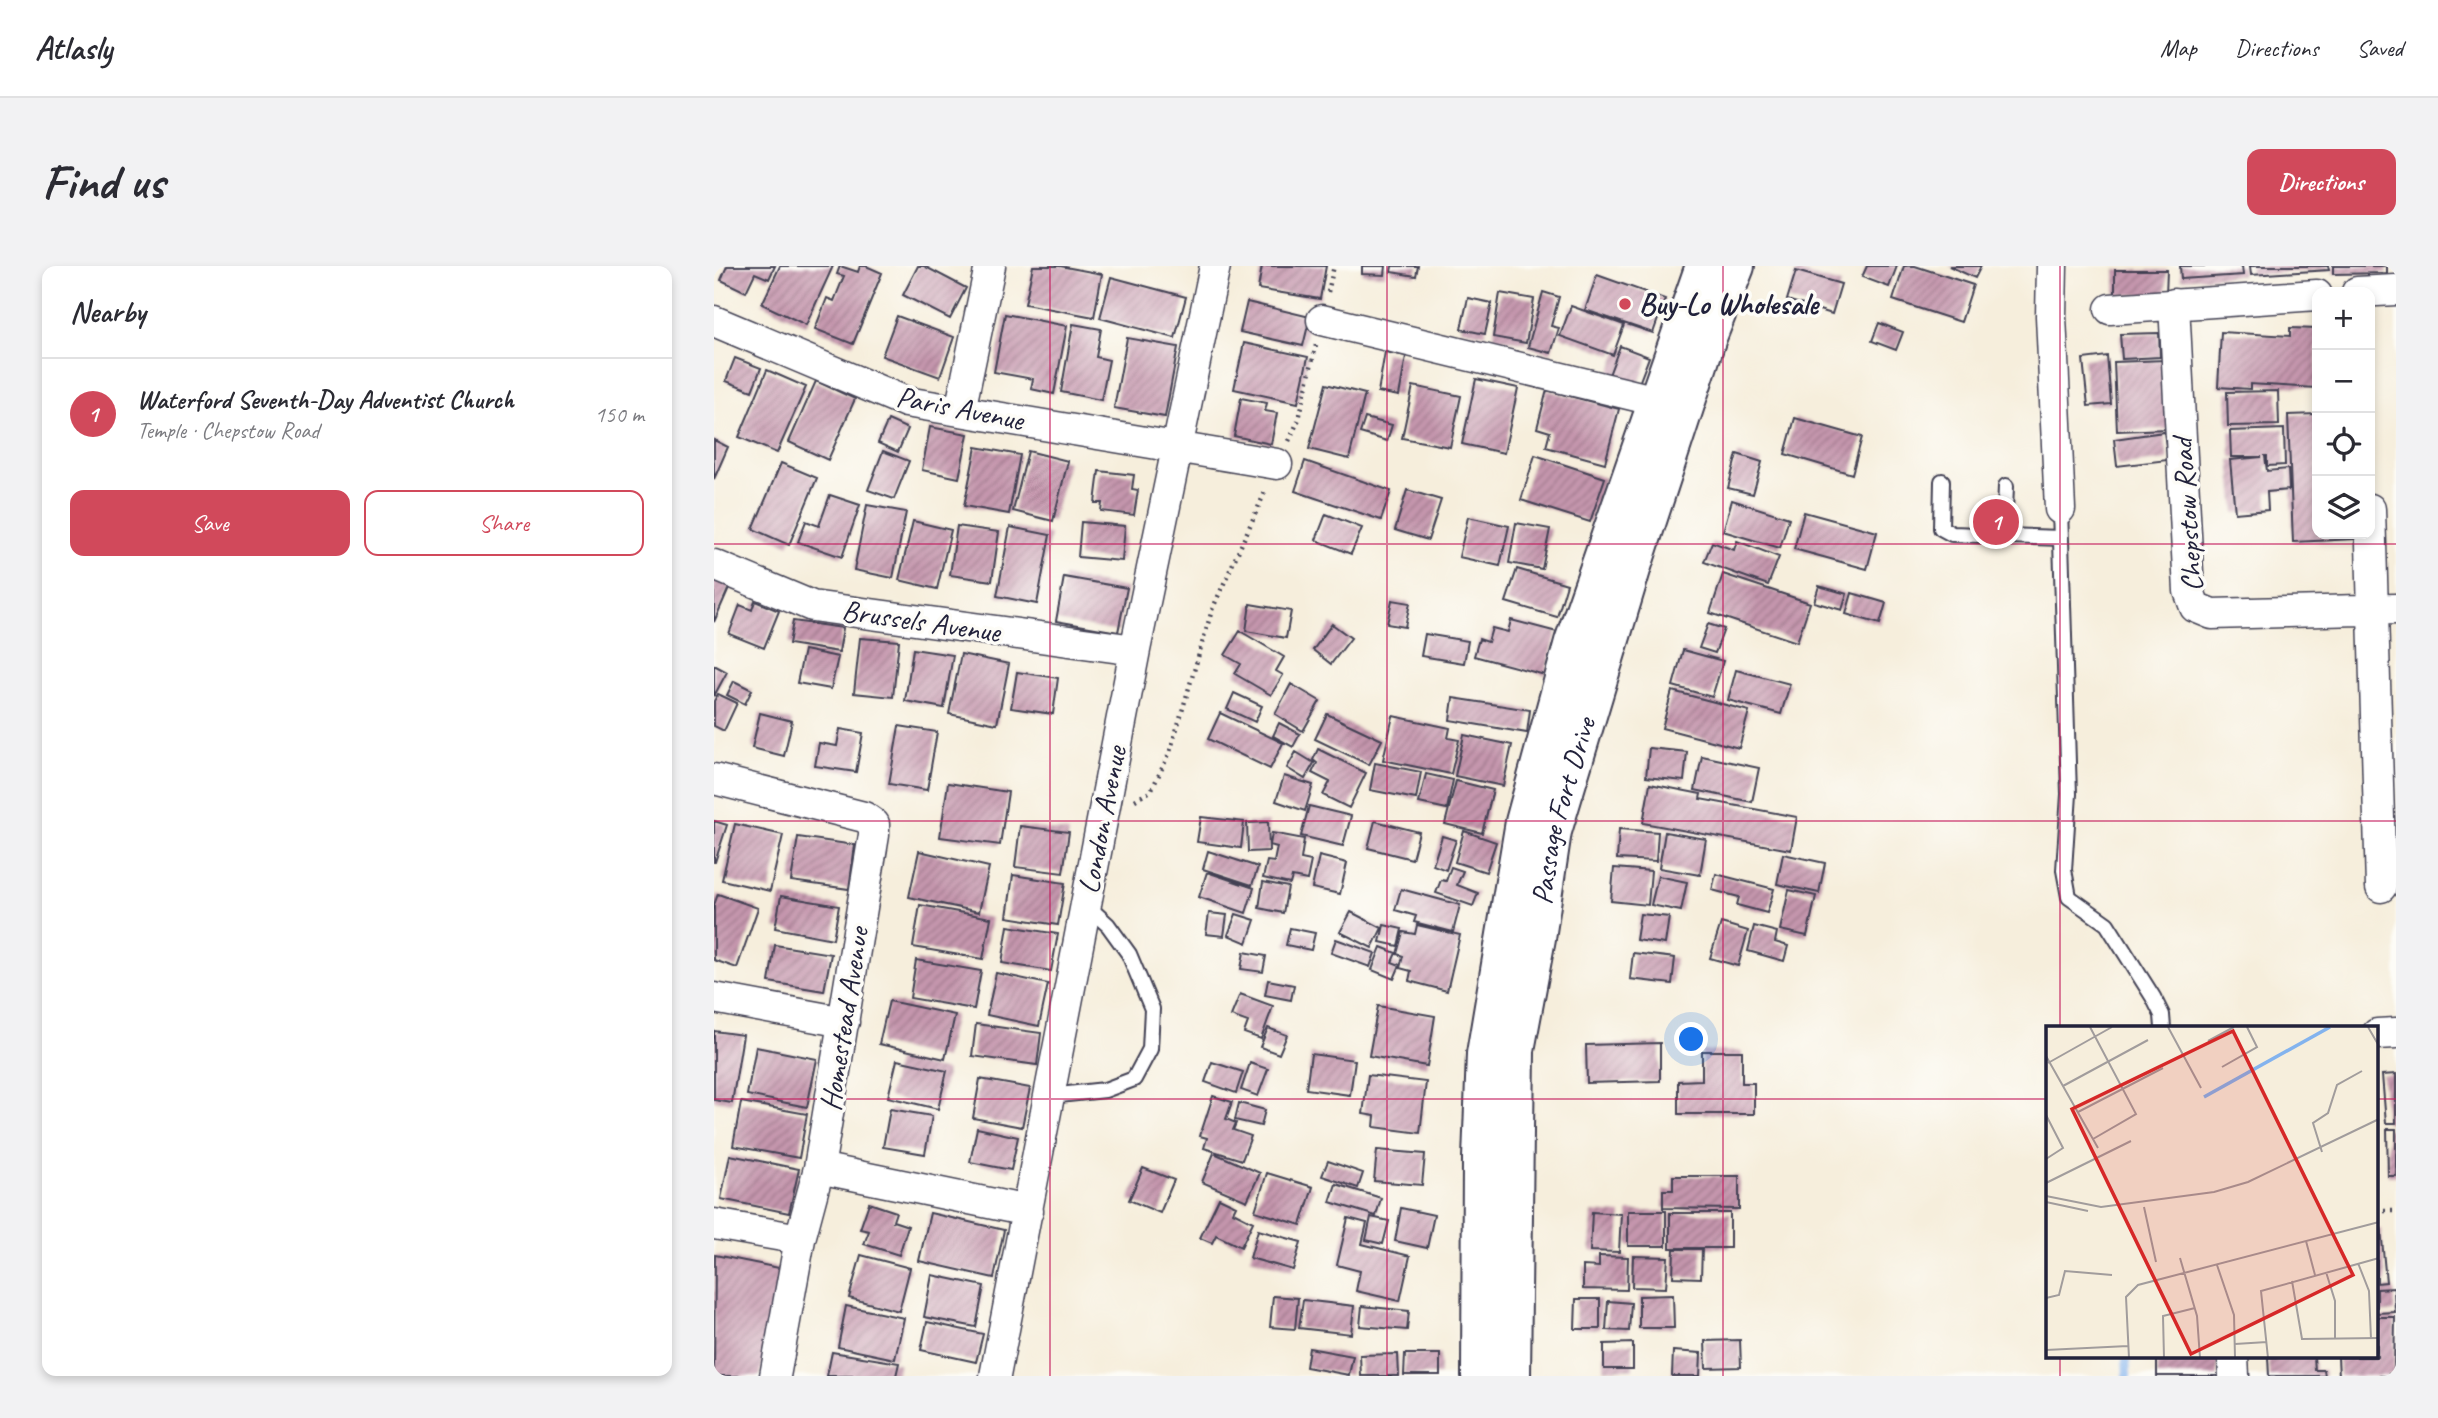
<!DOCTYPE html>
<meta charset="utf-8">
<style>
body{margin:0;font-family:Caveat,sans-serif;background:#f2f2f3;color:#2b2b33}
.controls{position:absolute;right:21px;top:21px;display:grid;overflow:hidden;border-radius:14px;box-shadow:0 4px 10px #0003}
.controls button{width:63px;height:63px;display:grid;place-items:center;padding:0;border:0;border-bottom:2px solid #e1e1e2;background:#fff;color:#2b2b33;font:35px sans-serif}
.you{position:absolute;left:978px;top:774px;width:24px;height:24px;margin:-18px;border:5px solid #fff;border-radius:50%;background:#1a73e8;box-shadow:0 0 0 10px #1a73e833}
.badge{display:grid;place-items:center;width:46px;height:46px;border-radius:50%;background:#d1495b;color:#fff;font-size:23px;font-weight:700}
.pin{position:absolute;translate:-50% -50%;border:4px solid #fff;box-shadow:0 2px 7px #0006}
.list{margin:0;padding:0;list-style:none}
h2{display:flex;justify-content:space-between;align-items:center;height:91px;margin:0;padding:0 28px;font-size:30px}
h2 small{font-size:23px;font-weight:400;color:#7c7c81}
.list li{display:grid;grid-template-columns:46px 1fr auto;gap:21px;align-items:center;box-sizing:border-box;height:112px;padding:0 28px;border-top:2px solid #e1e1e2}
.list b{display:block;font-size:26px;white-space:nowrap}
.list p{margin:0;font-size:23px;white-space:nowrap;color:#7c7c81}
.list em{font-size:23px;font-style:normal;color:#7c7c81}
.actions{display:flex;gap:14px;padding:21px 28px}
.actions a{flex:1;padding:16px 0;border:2px solid #d1495b;border-radius:14px;text-align:center;font-size:24px;color:#d1495b}
.actions .main{background:#d1495b;color:#fff}
.icon{flex:none;width:38px;height:38px;fill:none;stroke:currentColor;stroke-width:2;stroke-linecap:round;stroke-linejoin:round}
.map{position:relative;flex:none;width:1682px;height:1110px;overflow:hidden;border-radius:14px}
header{display:flex;align-items:center;gap:42px;box-sizing:border-box;height:98px;padding:0 35px;background:#fff;border-bottom:2px solid #e1e1e2}
header strong{font-size:33px}
nav{display:flex;gap:38px;margin-inline-start:auto;font-size:24px}
.intro{display:flex;align-items:center;justify-content:space-between;box-sizing:border-box;height:168px;padding:0 42px}
h1{margin:0;font-size:49px}
.button{padding:18px 32px;border-radius:14px;background:#d1495b;color:#fff;font-size:24px;font-weight:700}
main{display:flex;gap:42px;padding:0 42px}
aside{flex:1;background:#fff;border-radius:14px;box-shadow:0 4px 10px #0003}
.map>svg:first-child{display:block}
.lines{fill:none;stroke-linecap:round;stroke-linejoin:round}
.stream{stroke:#83b3ee;stroke-width:8}
.building{fill:url(#building-hatch)}
.lane-casing{stroke:#424153;stroke-width:18}
.street-casing{stroke:#424153;stroke-width:33}
.secondary-casing{stroke:#424153;stroke-width:42}
.path{stroke:#424153;stroke-width:4.5;stroke-dasharray:2 5;stroke-linecap:butt}
.lane{stroke:#fff;stroke-width:14}
.street{stroke:#fff;stroke-width:30}
.secondary{stroke:#fff;stroke-width:38}
.grid{fill:none;stroke:#c2185b;stroke-width:2;stroke-opacity:0.55}
.poi-dot{fill:#d1495b;stroke:#fdfcf7;stroke-width:2.5}
.labels{text-anchor:middle;dominant-baseline:central;stroke-width:7;stroke-linejoin:round;paint-order:stroke}
.poi-label{font-size:30px;font-weight:bold;fill:#22223b;stroke:#fdfcf7;text-anchor:start}
.street-label{font-size:30px;fill:#22223b;stroke:#fdfcf7}
.inset-river{fill:none;stroke:#83b3ee;stroke-width:3.5}
.inset-road{fill:none;stroke:#a19c9c;stroke-width:2}
.view{fill:#d62828;fill-opacity:0.15;stroke:#d62828;stroke-width:3.5}
.inset-edge{fill:none;stroke:#22223b;stroke-width:3.5}
</style>
<header>
<strong>Atlasly</strong>
<nav><a>Map</a><a>Directions</a><a>Saved</a></nav>
</header>
<div class="intro"><h1>Find us</h1><a class="button">Directions</a></div>
<main>
<aside>
<h2>Nearby<small></small></h2>
<ul class="list">
<li><span class="badge">1</span><div><b>Waterford Seventh-Day Adventist Church</b><p>Temple · Chepstow Road</p></div><em>150 m</em></li>
</ul>
<div class="actions"><a class="main">Save</a><a>Share</a></div>
</aside>
<div class="map">
<svg width="1682" height="1110" viewBox="0 0 1682 1110">
<defs>
<pattern id="building-hatch" width="6" height="6" patternUnits="userSpaceOnUse" patternTransform="scale(1.75)"><rect width="6" height="6" fill="#c596ad"/><path d="M-1 1l2-2M0 6l6-6M5 7l2-2" fill="none" stroke="#a07a8e"/></pattern>
</defs>
<rect width="100%" height="100%" fill="#fdfcf7"/>
<filter id="ink" filterUnits="userSpaceOnUse"><feTurbulence type="fractalNoise" baseFrequency=".0143" numOctaves="2"/><feDisplacementMap in="SourceGraphic" scale="14" xChannelSelector="R" yChannelSelector="G"/><feConvolveMatrix kernelMatrix="1 2 1 2 8 2 1 2 1" color-interpolation-filters="sRGB"/></filter>
<filter id="wash" filterUnits="userSpaceOnUse"><feTurbulence type="fractalNoise" baseFrequency=".00686" numOctaves="4" result="noise"/><feDisplacementMap in="SourceGraphic" scale="28" xChannelSelector="R" yChannelSelector="G"/><feGaussianBlur stdDeviation="1.57" result="paint"/><feColorMatrix in="noise" values="0 0 0 0 0 0 0 0 0 0 0 0 0 0 0 0 0 1.4 0 .05"/><feComposite in="paint" operator="in"/></filter>
<g filter="url(#wash)">
<rect width="100%" height="100%" fill="#f6eedc"/>
<g class="lines">
<!-- stream -->
<path class="stream" d="M1412 1091 1413 1110"/>
</g>
<g id="blocks">
<!-- building -->
<path class="building" d="M13 0H61L55 13 41 7 32 26 7 14Z
M66 0H119L92 59 48 38Z
M126 0 144 6 146 0H152L168 7 139 78 101 63 113 32 120 35 130 10 123 8Z
M204 0H210L252 22 236 53 189 29Z
M319 0H346L388 8 380 51 311 38Z
M548 0H612L606 33 544 23Z
M648 0H672L671 9 648 8Z
M678 0H704L702 10 677 6Z
M1153 0H1183L1175 21 1148 11Z
M1190 0H1201L1259 19 1247 56 1179 34Z
M1235 0H1267L1261 12Z
M1466 0H1528L1529 9 1467 13Z
M1536 0H1614L1615 4 1537 9Z
M1619 0H1673V7L1619 8Z
M1401 4H1453L1452 29H1401Z
M1082 5 1127 18 1118 48 1073 34Z
M883 9 951 33 939 67 871 44Z
M397 11 472 31 461 72 386 52Z
M829 26 845 31 837 60 845 62 837 87 814 81Z
M786 27 820 33 812 77 779 71Z
M754 32 778 37 771 68 747 63Z
M533 36 596 51 589 80 526 66Z
M857 40 910 59 899 89 846 70Z
M291 48 353 60 340 128 317 123 319 113 280 106Z
M183 50 240 71 226 111 168 90Z
M1165 57 1189 66 1182 84 1158 75Z
M359 58 387 63 382 91 395 94 387 134 347 126Z
M1576 62 1603 63V122L1536 118V123L1504 121 1507 66 1576 70Z
M1445 67 1446 91 1408 93 1406 68Z
M413 72 464 81 451 151 400 142Z
M530 77 594 91 584 137 520 123Z
M906 80 935 91 924 120 895 109Z
M671 86 692 90 685 130 664 126Z
M1393 90 1397 138 1374 140 1369 93Z
M21 92 47 102 38 125 12 115Z
M1452 94 1455 163 1403 165 1400 96Z
M53 104 92 121 63 187 25 171Z
M762 113 804 122 790 187 748 178Z
M102 115 141 133 114 194 75 176Z
M612 118 651 128 635 193 595 183Z
M699 120 747 130 736 181 688 172Z
M833 124 905 143 891 197 832 181 836 166 823 162Z
M1564 125 1565 159 1514 160 1513 126Z
M527 132 553 137 551 145 563 147 557 178 520 170Z
M1603 148V268H1641V273L1579 276 1574 149Z
M651 152 678 159 673 175 646 167Z
M1081 152 1148 171 1138 208 1071 188Z
M174 154 194 163 184 186 164 177Z
M216 161 254 168 245 212 208 204Z
M1570 163 1571 199 1553 200V190H1551L1553 205 1574 203 1575 224 1553 226 1554 244 1521 247 1516 194 1548 191H1517L1516 165Z
M1450 166 1454 194 1403 200 1400 173Z
M0 174 14 181 0 213Z
M262 181 306 189 295 248 250 240Z
M169 185 195 195 180 233 154 224Z
M314 185 354 195 339 255 299 245Z
M1023 188 1048 196 1039 228 1014 222Z
M821 189 891 212 876 256 807 234Z
M591 195 677 225 667 254 581 225Z
M67 197 103 212 75 279 39 263Z
M385 205 420 209 418 223 424 224 420 249 387 245 388 237H381Z
M693 224 727 234 714 274 681 264Z
M116 229 146 239 128 291 84 276 92 255 105 260Z
M1018 234 1075 252 1066 282 1009 265Z
M153 239 192 246 179 312 140 304Z
M1090 246 1163 266 1153 303 1080 283Z
M612 248 648 262 637 288 602 274Z
M754 251 795 260 786 300 745 291Z
M199 255 237 264 223 323 185 314Z
M367 256 411 260 408 295 364 291Z
M802 257 836 263 828 303 795 297Z
M243 260 285 266 278 315 236 309Z
M296 261 336 269 323 338 283 330Z
M1023 275 1065 291 1054 319 990 296 998 276 1020 284Z
M803 303 853 318 843 351 792 336Z
M1009 308 1096 337 1083 376 996 347Z
M0 310 17 317 0 356Z
M350 311 413 322 404 366 342 355Z
M1105 320 1133 328 1128 344 1100 336Z
M1138 327 1172 337 1166 358 1132 348Z
M678 334 696 337 691 361 673 358Z
M41 335 65 345 50 382 15 368 26 339 38 344Z
M536 338 577 345 572 372 532 365Z
M797 354 843 366 831 409 760 390 765 373 774 376 778 362 794 366Z
M79 355 129 362 125 386 75 378Z
M618 358 637 372 617 398 599 384Z
M994 358 1010 363 1001 387 985 382Z
M526 365 570 391 562 405 569 409 557 429 521 408 527 398 511 389Z
M711 368 754 375 750 397 707 390Z
M146 372 185 375 179 431 140 427Z
M199 383 239 389 230 442 191 435Z
M90 384 124 391 117 423 83 417Z
M969 384 1009 395 998 431 959 420Z
M247 388 295 398 283 458 235 448Z
M0 399 13 406 0 430Z
M1022 404 1076 418 1067 448 1014 434Z
M303 406 344 412 339 448 297 442Z
M20 415 38 424 31 438 13 429Z
M577 418 606 435 589 465 561 448Z
M958 425 1035 445 1025 482 948 462Z
M520 427 548 440 541 456 513 443Z
M4 428 23 437 10 465 0 460V435Z
M739 432 816 444 813 467 736 454Z
M46 447 78 455 70 490 38 482Z
M506 447 569 477 556 503 494 473Z
M613 448 668 474 655 499 601 473Z
M679 450 736 462 734 472 745 474 737 508 669 494Z
M565 457 586 468 579 481 559 470Z
M185 460 223 466 213 524 175 518Z
M126 463 149 467 142 506 101 500 105 477 123 480Z
M750 469 798 479 789 520 741 510Z
M935 482 973 486 970 515 932 511Z
M604 483 652 507 635 542 609 529 616 516 598 507 603 497 599 494Z
M582 486 600 497 591 513 573 502Z
M988 490 1045 502 1038 536 981 524Z
M661 497 707 506 702 533 656 524Z
M712 508 739 514 733 543 705 537Z
M570 510 599 519 591 545 562 535Z
M742 515 779 524 768 567 731 558Z
M234 517 294 526 286 579 226 571Z
M936 518 987 528 986 533 1083 551 1077 584 929 557Z
M595 540 637 550 629 580 587 570Z
M487 551 530 556 527 582 483 576Z
M0 555 13 559 1 596H0Z
M661 555 705 566 698 593 654 582Z
M554 556 555 585 534 586 533 557Z
M21 558 69 569 56 625 8 614Z
M306 560 355 566 349 607 301 601Z
M905 563 944 566 942 595 903 593Z
M750 565 782 576 772 606 741 596Z
M951 566 992 573 986 609 945 602Z
M558 567 590 573 587 593 597 595 593 614 578 611 576 618 549 612 553 595 560 596 563 581 556 579Z
M728 570 742 574 732 604 719 599Z
M84 571 141 579 135 623 77 615Z
M205 585 275 601 265 646 195 631Z
M494 585 544 601 538 619 489 603Z
M1069 588 1111 597 1105 627 1063 618Z
M605 590 633 597 626 628 598 622Z
M737 601 749 605 743 619 764 627 759 640 722 627 727 614 732 615Z
M900 602 937 605 934 639 897 635Z
M493 606 540 622 532 647 485 631Z
M1002 608 1060 623 1053 647 1023 639 1025 631 998 624Z
M299 609 351 617 344 659 293 651Z
M944 610 973 616 967 645 937 639Z
M549 616 574 621 569 647 545 642Z
M687 623 746 639 739 666 700 656 702 650 681 644Z
M1075 624 1102 630 1093 670 1066 664Z
M4 628 44 642 23 702 0 694V639Z
M67 630 125 640 119 673 61 662Z
M206 639 277 652 269 693 199 681Z
M637 646 668 662 658 682 626 666Z
M495 647 513 649 510 670 492 668Z
M522 648 541 654 533 677 514 669Z
M926 648 955 651 951 678 922 674Z
M1007 657 1034 665 1024 700 996 692Z
M670 659 688 663 684 680 666 676Z
M703 659 746 669 733 725 695 715 697 705 686 702 689 690 683 688 689 666 701 668Z
M294 660 344 668 337 705 288 697Z
M1040 660 1063 666 1061 676 1074 680 1070 695 1034 685Z
M576 662 601 667 597 684 572 679Z
M622 673 661 687 656 701 617 687Z
M61 679 117 688 110 725 55 716Z
M667 681 682 687 678 696 686 699 680 713 658 704Z
M530 686 552 690 549 706 527 703Z
M919 687 961 692 958 718 916 713Z
M202 694 267 705 260 743 196 732Z
M282 707 334 718 325 760 273 749Z
M554 714 580 719 577 734 551 729Z
M526 728 559 740 547 773 530 767 534 756 517 750Z
M175 735 241 749 231 793 165 778Z
M664 740 721 750 713 800 655 790Z
M262 758 327 767 323 799 258 790Z
M554 762 573 769 565 788 546 781Z
M0 765 29 769 18 837 0 834Z
M946 777V815L873 817 872 779Z
M42 781 103 793 93 841 33 829Z
M988 785H1028V817H1040V848H964V815L988 814Z
M597 788 641 794 636 829 592 823Z
M183 794 233 805 224 843 174 831Z
M498 796 529 806 522 827 491 816Z
M536 797 554 803 544 830 527 824Z
M1682 808V857H1672L1668 809Z
M654 809 712 816 706 867 660 861 661 850 649 848Z
M266 813 316 822 308 861 259 852Z
M499 830 518 836 512 853 522 857 519 864 537 870 528 894 490 882 493 872 486 870Z
M27 836 93 848 85 892 19 880Z
M525 837 551 844 547 860 521 854Z
M176 843 218 850 211 888 169 881Z
M263 862 304 871 297 904 256 896Z
M1673 863H1682V910H1674Z
M663 884 711 888 708 919 660 915Z
M500 887 546 907 533 935 488 916Z
M16 889 85 903 75 947 7 933Z
M614 895 649 907 644 922 608 910Z
M429 902 460 914 446 947 415 934Z
M553 907 599 921 587 959 541 945Z
M959 910H1025V943L949 942V924H959Z
M622 918 667 932 662 950 616 936Z
M505 932 522 940 519 946 539 956 527 981 502 969 498 977 486 972Z
M155 937 182 946 179 955 194 960 185 989 150 978 155 965 146 963Z
M687 942 720 949 713 982 681 975Z
M914 945H952V980H914Z
M878 946 907 948 905 986 876 985Z
M216 947 290 964 280 1012 205 995Z
M956 947H1016V982H956Z
M657 951 675 955 669 978 652 974Z
M634 952 653 957 648 978 696 990 686 1035 642 1025 646 1005 623 999Z
M1667 963 1672 1016 1663 1017V964Z
M544 964 587 976 579 1004 536 992Z
M960 983H988L987 1012 959 1011Z
M1 989 70 1003 46 1110H0Z
M147 989 196 1002 185 1045 135 1032Z
M885 990 914 991 913 1024 869 1023V1000L885 1001Z
M919 990 954 991 952 1022 918 1021Z
M218 1009 270 1020 262 1061 210 1051Z
M1680 1022 1681 1046 1663 1047V1023Z
M959 1029 960 1062H925V1030Z
M559 1030 584 1032 581 1063 556 1061Z
M862 1033H886V1063H861Z
M589 1034 640 1040 637 1068 585 1062Z
M894 1035 917 1037 915 1065 892 1064Z
M132 1040 190 1052 181 1093 124 1081Z
M648 1040 695 1045 693 1064 646 1060Z
M1663 1051H1681L1680 1108H1675V1110H1625L1624 1091H1663Z
M213 1056 269 1068 262 1096 207 1084Z
M1026 1074 1027 1101 992 1102 991 1075Z
M919 1077V1103H890V1078Z
M595 1082 639 1090 635 1109 592 1101Z
M959 1085 987 1087 986 1110H958Z
M118 1086 185 1097 182 1110H113Z
M684 1088 685 1110H647L646 1089Z
M691 1088H726V1109H690Z
M1443 1091H1504V1110H1443Z
M1554 1091H1600L1601 1104H1610L1611 1110H1555Z"/>
</g>
</g>
<g filter="url(#ink)">
<use href="#blocks" fill-opacity="0" stroke="#424153" stroke-width="2"/>
<g class="lines">
<!-- lane casing -->
<g class="lane-casing">
<path id="lane" d="M1228 215 1227 262 1238 268 1347 272
M1346 243 1355 528 1350 604 1355 631 1393 658 1439 731 1448 749 1449 762
M1290 269 1292 220
M336 830 391 824 420 813 436 783 438 743 415 688 394 659 372 639"/>
</g>
<!-- street casing -->
<g class="street-casing">
<path id="street" d="M1338 0 1337 50 1346 243
M1643 26 1682 24
M1460 38 1475 325 1481 341 1498 348 1682 343
M1396 43 1603 29
M608 54 943 135
M0 55 192 136 563 198
M246 145 276 0
M1656 243 1667 621
M0 299 98 340 421 384
M0 513 150 551 160 558V569L105 902 86 973 61 1110
M0 732 130 756
M1663 768 1682 767
M105 902 314 945
M0 958 86 973
M1519 1091 1520 1110
M281 1110 421 384 501 0"/>
</g>
<!-- secondary casing -->
<g class="secondary-casing">
<g id="secondary">
<path d="M767 1110 768 892 772 788 811 556 860 376 991 0"/>
<path id="s1" d="M797 1110 801 784 822 672 838 565 918 300 993 71 1021 0"/>
</g>
</g>
<!-- path -->
<path class="path" d="M614 26 620 0
M575 175 585 153 602 79
M421 534 437 525 456 486 498 344 552 224
M1663 945H1682"/>
<!-- lane -->
<use href="#lane" class="lane"/>
<!-- street -->
<use href="#street" class="street"/>
<!-- secondary -->
<use href="#secondary" class="secondary"/>
</g>
</g>
<!-- grid -->
<path class="grid" d="M336 0V1110M673 0V1110M1009 0V1110M1346 0V762M0 278H1682M0 555H1682M0 833H1334M1663 833H1682M1346 1091V1110"/>
<!-- markers -->
<circle class="poi-dot" cx="911" cy="38" r="7"/>
<g class="labels">
<!-- poi labels -->
<g class="poi-label">
<text x="925" y="38">Buy-Lo Wholesale</text>
</g>
<!-- street labels -->
<g class="street-label">
<text transform="translate(246 142) rotate(11)">Paris Avenue</text>
<text transform="translate(1473 249) rotate(-94)">Chepstow Road</text>
<text transform="translate(207 355) rotate(8)">Brussels Avenue</text>
<text stroke="none"><textPath href="#s1" startOffset="570">Passage Fort Drive</textPath></text>
<text transform="translate(388 554) rotate(-79)">London Avenue</text>
<text transform="translate(130 753) rotate(-81)">Homestead Avenue</text>
</g>
</g>
<!-- overview -->
<g transform="translate(1332 760)">
<rect width="332" height="332" fill="#f6eedc"/>
<path class="inset-river" d="M158 71 284 1"/>
<path class="inset-road" d="M44 1 90 88 47 113M122 1 155 62M322 1 333 20M162 15 188 1M0 30 52 122M2 37 66 1M176 41 211 21 201 1M17 60 102 14M32 86 117 42M0 89 17 122 0 133M276 126 267 97 282 87 291 59 316 45M0 157 85 115M0 170 55 181 168 166 202 156 333 93M0 176 42 185M98 181 110 236M260 215 269 249M134 232 151 290 154 332M312 237 323 265 325 313M171 239 188 289 189 332M280 246 289 275V313M246 255 256 313 333 312M0 272 13 269 19 245 66 249M189 318 221 316M0 324 82 320M83 332 80 271 92 259 333 196M118 332 117 290 149 282M222 332 215 265 333 232"/>
<path class="view" d="M187 5 307 249 145 328 26 83Z"/>
<rect width="332" height="332" class="inset-edge"/>
</g>
</svg>
<div class="controls">
<button>+</button>
<button>−</button>
<button><svg class="icon" aria-label="locate" viewBox="0 0 24 24"><circle cx="12" cy="12" r="6"/><path d="M12 2v4M12 18v4M2 12h4M18 12h4"/></svg></button>
<button><svg class="icon" aria-label="layers" viewBox="0 0 24 24"><path d="M12 4l9 5-9 5-9-5zM3 14l9 5 9-5"/></svg></button>
</div>
<div class="you"></div>
<div class="pin badge" style="left:1282px;top:256px">1</div>
</div>
</main>
